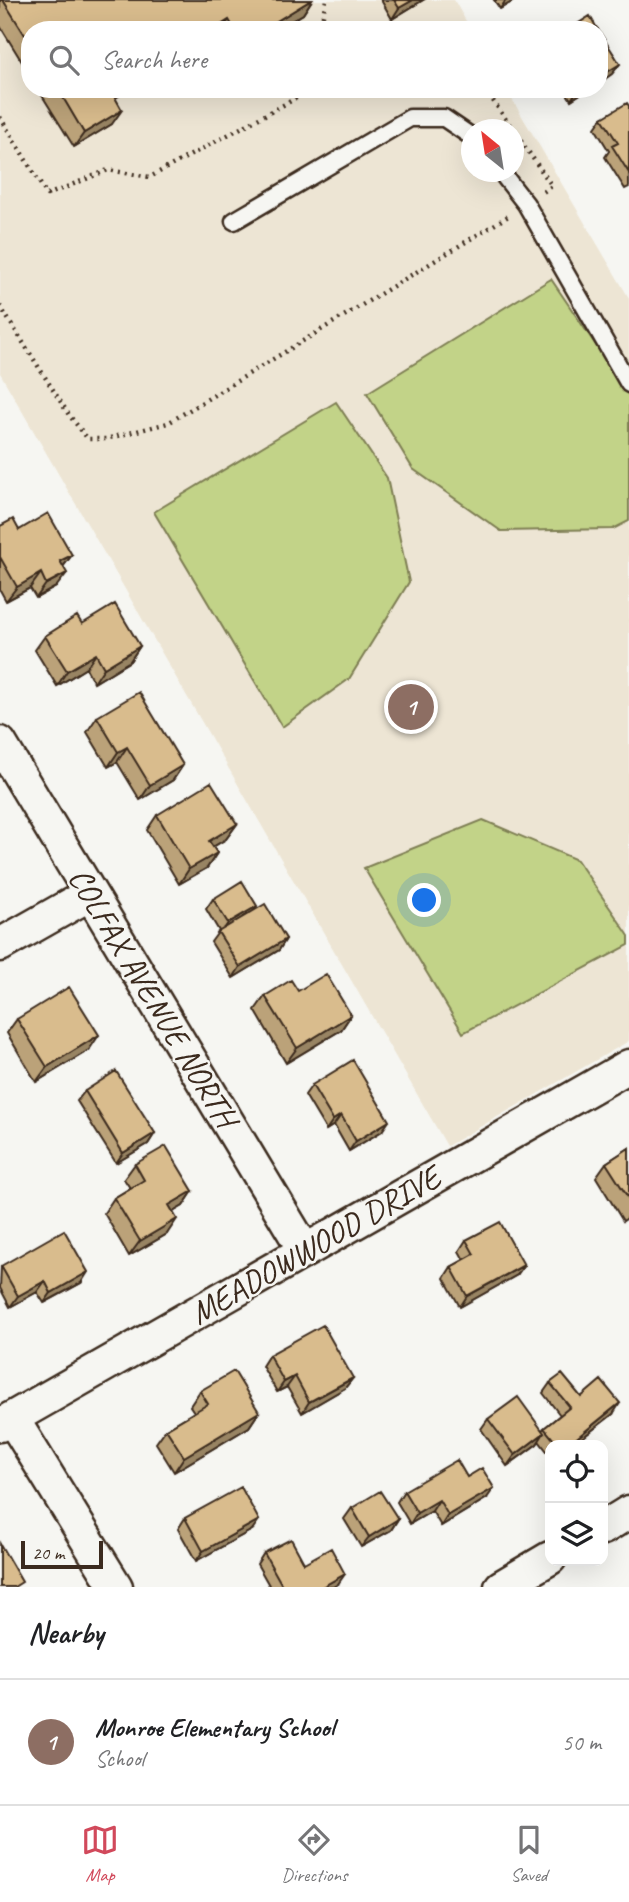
<!DOCTYPE html>
<style>
body{margin:0;font-family:Caveat,sans-serif;background:#f2f2f2;color:#202124}
.controls{position:absolute;right:21px;bottom:21px;display:grid;overflow:hidden;border-radius:14px;box-shadow:0 7px 28px #0002}
.controls button{width:63px;height:63px;display:grid;place-items:center;padding:0;border:0;border-bottom:2px solid #e0e0e0;background:#fff;color:#202124;font:35px sans-serif}
.compass{position:absolute;left:461px;top:119px;width:63px;height:63px;border-radius:50%;background:#fff;box-shadow:0 7px 28px #0002;rotate:330deg}
.scale{position:absolute;left:21px;bottom:18px;width:82px;box-sizing:border-box;padding-left:7px;border:4px solid #3b2a1e;border-top:0;font-size:19px;line-height:24px;white-space:nowrap;color:#3b2a1e;-webkit-text-stroke:5px #f6f6f2;paint-order:stroke}
.you{position:absolute;left:425px;top:901px;width:24px;height:24px;margin:-18px;border:5px solid #fff;border-radius:50%;background:#1a73e8;box-shadow:0 0 0 10px #1a73e833}
.badge{display:grid;place-items:center;width:46px;height:46px;border-radius:50%;background:#d1495b;color:#fff;font-size:23px;font-weight:700}
.pin{position:absolute;translate:-50% -50%;border:4px solid #fff;box-shadow:0 2px 7px #0006}
.list{margin:0;padding:0;list-style:none}
h2{display:flex;justify-content:space-between;align-items:center;height:91px;margin:0;padding:0 28px;font-size:30px}
h2 small{font-size:23px;font-weight:400;color:#757577}
.list li{display:grid;grid-template-columns:46px 1fr auto;gap:21px;align-items:center;box-sizing:border-box;height:126px;padding:0 28px;border-top:2px solid #e0e0e0}
.list b{display:block;font-size:26px;white-space:nowrap}
.list p{margin:0;font-size:23px;white-space:nowrap;color:#757577}
.list em{font-size:23px;font-style:normal;color:#757577}
.icon{flex:none;width:38px;height:38px;fill:none;stroke:currentColor;stroke-width:2;stroke-linecap:round;stroke-linejoin:round}
.map{position:relative;flex:none;width:629px;height:1587px;overflow:hidden}
.search{position:absolute;background:#fff;box-shadow:0 7px 28px #0002;left:21px;right:21px;top:21px;height:77px;display:flex;align-items:center;gap:18px;box-sizing:border-box;padding:0 24px;border-radius:28px;color:#757577;font-size:26px}
.sheet{height:217px;background:#fff}
nav{display:flex;justify-content:space-around;align-items:center;box-sizing:border-box;height:98px;border-top:2px solid #e0e0e0;background:#fff;font-size:19px;color:#757577}
nav a{display:grid;justify-items:center;gap:4px}
nav .on{color:#d1495b}
.map>svg:first-child{display:block}
.built{fill:#ede5d4;fill-rule:evenodd}
.green{fill:#c2d388;stroke:#7e7e53;stroke-width:2}
.lines{fill:none;stroke-linecap:round;stroke-linejoin:round}
.lane-casing{stroke:#3b2a1e;stroke-width:21}
.street-casing{stroke:#3b2a1e;stroke-width:37}
.path{stroke:#3b2a1e;stroke-width:4.5;stroke-dasharray:2 5;stroke-linecap:butt}
.lane{stroke:#f6f6f2;stroke-width:16}
.street{stroke:#f6f6f2;stroke-width:32}
.wall{fill:#bba279;stroke:#3b2a1e;stroke-width:2}
.shaded-wall{fill:#988463;stroke:#3b2a1e;stroke-width:2}
.building{fill:#d9bc8d;stroke:#3b2a1e;stroke-width:2}
.labels{text-anchor:middle;dominant-baseline:central;stroke-width:5;stroke-linejoin:round;paint-order:stroke}
.street-label{font-size:33px;fill:#3b2a1e;stroke:#f6f6f2}
</style>
<div class="map">
<svg width="629" height="1587" viewBox="0 0 629 1587">
<rect width="100%" height="100%" fill="#f6f6f2"/>
<filter id="ink" filterUnits="userSpaceOnUse"><feTurbulence type="fractalNoise" baseFrequency=".0143" numOctaves="2"/><feDisplacementMap in="SourceGraphic" scale="14" xChannelSelector="R" yChannelSelector="G"/><feConvolveMatrix kernelMatrix="1 2 1 2 8 2 1 2 1" color-interpolation-filters="sRGB"/></filter>
<g filter="url(#ink)">
<!-- built -->
<path class="built" d="M0 0H454L471 30H30V89H506L629 298V1041L447 1146 0 373ZM472 130H514V172H472Z"/>
<!-- green -->
<path class="green" d="M551 279 629 394V521L613 529 501 531 413 469 367 393Z
M336 402 387 478 409 582 349 679 282 727 154 512Z
M483 820 577 860 629 936V945L463 1033 364 868Z"/>
<g class="lines">
<!-- lane casing -->
<g class="lane-casing">
<path id="lane" d="M501 172 526 204 629 384
M234 221 410 118H444L472 137"/>
</g>
<!-- street casing -->
<g class="street-casing">
<path id="street" d="M0 743 305 1251
M0 945 90 894
M12 1418 116 1587
M0 1425 629 1066
M603 1528 629 1512
M501 1587 550 1558"/>
</g>
<!-- path -->
<path class="path" d="M320 30 326 0
M485 89 552 186 543 192
M0 117 47 195 108 170 150 177 313 89
M0 306 69 415 88 439H106L168 423 510 215"/>
<!-- lane -->
<use href="#lane" class="lane"/>
<!-- street -->
<use href="#street" class="street"/>
</g>
<!-- wall -->
<path class="wall" d="M0 0H312L303 14 276 30H30V75L0 26Z
M381 0H423L392 19Z
M494 0H515L500 9Z
M38 89H130L115 98 112 124 74 147Z
M564 89H588L571 100Z
M629 106V187L625 189 605 157 609 151 595 128 602 118Z
M0 526 19 530 72 555 63 567 56 587 36 598 30 588 6 601 0 590Z
M82 624 140 646 130 661 94 683 86 668 57 686 35 650 45 636Z
M97 717 183 765 173 780 140 800 117 762 108 767 87 732Z
M157 815 237 824 226 839 213 847 217 853 207 868 179 884 147 830Z
M213 899 255 910 286 939 279 950 233 978 211 942 219 931 206 909Z
M298 991 351 1015 341 1030 286 1063 255 1010 265 996Z
M17 1019 89 1050 36 1082 7 1033Z
M312 1085 382 1131 349 1151 334 1125 326 1130 305 1095Z
M85 1091 155 1133 148 1144 116 1163 77 1101Z
M629 1148V1217L623 1221 596 1177 606 1163Z
M135 1164 193 1191 183 1206 173 1212 167 1234 129 1256 104 1213 114 1198 130 1188 124 1179Z
M466 1240 524 1265 517 1275 460 1307 444 1278 451 1267 464 1260 459 1251Z
M1 1266 81 1283 44 1303 37 1292 10 1307 0 1288Z
M269 1355 353 1378 345 1388 302 1413 287 1387 277 1392 262 1366Z
M550 1383 613 1414 573 1445H550V1455L539 1441 537 1444 507 1466 481 1429 488 1419 542 1430 560 1415 543 1393Z
M200 1391 259 1412 249 1427 174 1472 156 1443 166 1429 194 1412 190 1406Z
M467 1477 487 1498 441 1526 432 1511 410 1524 397 1502 404 1491Z
M352 1508 398 1519 391 1530 361 1547 344 1519Z
M185 1518 252 1530 196 1561 178 1529Z
M264 1553 304 1563 338 1584 333 1587H270L257 1564Z"/>
<!-- shaded-wall -->
<path class="shaded-wall" d="M311 0H312L303 14 276 30H262Z
M413 0H423L392 19 399 8Z
M506 0H515L500 9Z
M229 20 222 30H213Z
M620 64 612 74 599 83V77Z
M116 89H130L101 107 112 92Z
M578 89H588L571 100Z
M122 110 112 124 74 147 84 133Z
M72 555 61 569 60 561Z
M41 573 30 588 6 601 17 587Z
M67 573 56 587 36 598 46 584Z
M140 646 130 661 94 683 104 668Z
M96 654 86 668 57 686 67 671Z
M127 747 117 762 108 767 118 752Z
M183 765 173 780 140 800 150 785Z
M237 824 226 839 199 855 209 841Z
M217 853 207 868 179 884 189 869Z
M257 906 250 916 221 934 228 923Z
M286 939 279 950 233 978 240 967Z
M351 1015 341 1030 286 1063 297 1048Z
M99 1035 89 1050 36 1082 47 1067Z
M341 1115 334 1125 326 1130 333 1120Z
M389 1121 382 1131 349 1151 356 1141Z
M155 1133 148 1144 116 1163 123 1153Z
M193 1191 183 1206 159 1220 169 1205Z
M177 1219 167 1234 129 1256 140 1241Z
M524 1265 517 1275 460 1307 467 1296Z
M88 1272 81 1283 44 1303 51 1293Z
M45 1281 37 1292 10 1307 18 1296Z
M295 1376 287 1387 277 1392 284 1382Z
M353 1378 345 1388 302 1413 309 1402Z
M620 1403 613 1414 573 1445H568Z
M259 1412 249 1427 174 1472 184 1457Z
M544 1433 537 1444 507 1466 515 1455Z
M494 1488 487 1498 441 1526 448 1515Z
M439 1500 432 1511 410 1524 417 1513Z
M398 1519 391 1530 361 1547 369 1537Z
M259 1520 252 1530 196 1561 203 1551Z
M345 1574 338 1584 333 1587H322Z"/>
<!-- building -->
<path class="building" d="M3 0H311L262 30H235L229 20 213 30H30V43Z
M394 0H413L399 8Z
M590 16 598 30H568Z
M599 31 620 64 599 77Z
M58 89H116L112 92 122 110 84 133Z
M627 103 629 106V173L612 146 618 143 602 118Z
M48 513 72 555 60 561 67 573 46 584 41 573 17 587 0 557V526L13 519 19 530Z
M115 604 140 646 104 668 96 654 67 671 45 636 77 616 82 624Z
M139 692 183 765 150 785 127 747 118 752 97 717Z
M211 782 237 824 209 841 217 853 189 869 157 815Z
M242 881 257 906 228 923 213 899Z
M265 904 286 939 240 967 218 932Z
M326 974 351 1015 297 1048 265 996 291 980 298 991Z
M69 987 99 1035 47 1067 17 1019Z
M353 1060 389 1121 356 1141 341 1115 333 1120 312 1085Z
M116 1071 155 1133 123 1153 85 1091Z
M166 1146 193 1191 169 1205 177 1219 140 1241 114 1198 144 1180 135 1164Z
M629 1148V1199L606 1163Z
M500 1222 524 1265 467 1296 451 1267 474 1254 466 1240Z
M64 1230 88 1272 51 1293 45 1281 18 1296 1 1266Z
M323 1325 353 1378 309 1402 295 1376 284 1382 269 1355Z
M234 1371 259 1412 184 1457 166 1429 208 1404 200 1391Z
M562 1374 581 1397 601 1380 620 1403 568 1445H558L544 1428 570 1407 550 1383Z
M518 1397 544 1433 515 1455 488 1419Z
M457 1460 467 1477 482 1468 494 1488 448 1515 439 1500 417 1513 404 1491Z
M241 1487 259 1520 203 1551 185 1518Z
M380 1491 398 1519 369 1537 352 1508Z
M291 1539 304 1563 331 1548 345 1574 322 1587H283L264 1553Z
M0 1544 22 1582 14 1587H0Z"/>
</g>
<g class="labels">
<!-- street labels -->
<g class="street-label">
<text transform="translate(153 997) rotate(59)">COLFAX AVENUE NORTH</text>
<text transform="translate(315 1245) rotate(-30)">MEADOWWOOD DRIVE</text>
</g>
</g>
</svg>
<div class="controls">
<button><svg class="icon" aria-label="locate" viewBox="0 0 24 24"><circle cx="12" cy="12" r="6"/><path d="M12 2v4M12 18v4M2 12h4M18 12h4"/></svg></button>
<button><svg class="icon" aria-label="layers" viewBox="0 0 24 24"><path d="M12 4l9 5-9 5-9-5zM3 14l9 5 9-5"/></svg></button>
</div>
<svg class="compass" viewBox="-18 -18 36 36"><path d="M0-13l5 13h-10z" fill="#e53935"/><path d="M0 13l5-13h-10z" fill="#757577"/></svg>
<div class="scale">20 m</div>
<div class="you"></div>
<div class="pin badge" style="left:411px;top:707px;background:#8d6e63">1</div>
<div class="search"><svg class="icon" aria-label="search" viewBox="0 0 24 24"><circle cx="10" cy="10" r="6"/><path d="M15 15l6 6"/></svg>Search here</div>
</div>
<section class="sheet">
<h2>Nearby<small></small></h2>
<ul class="list">
<li><span class="badge" style="background:#8d6e63">1</span><div><b>Monroe Elementary School</b><p>School</p></div><em>50 m</em></li>
</ul>
</section>
<nav>
<a class="on"><svg class="icon" aria-label="map" viewBox="0 0 24 24"><path d="M3 6l6-2 6 2 6-2v14l-6 2-6-2-6 2zM9 4v14M15 6v14"/></svg>Map</a>
<a><svg class="icon" aria-label="directions" viewBox="0 0 24 24"><path d="M12 3l9 9-9 9-9-9zM9 14v-3h6M13 9l2 2-2 2"/></svg>Directions</a>
<a><svg class="icon" aria-label="saved" viewBox="0 0 24 24"><path d="M7 4h10v16l-5-4-5 4z"/></svg>Saved</a>
</nav>
